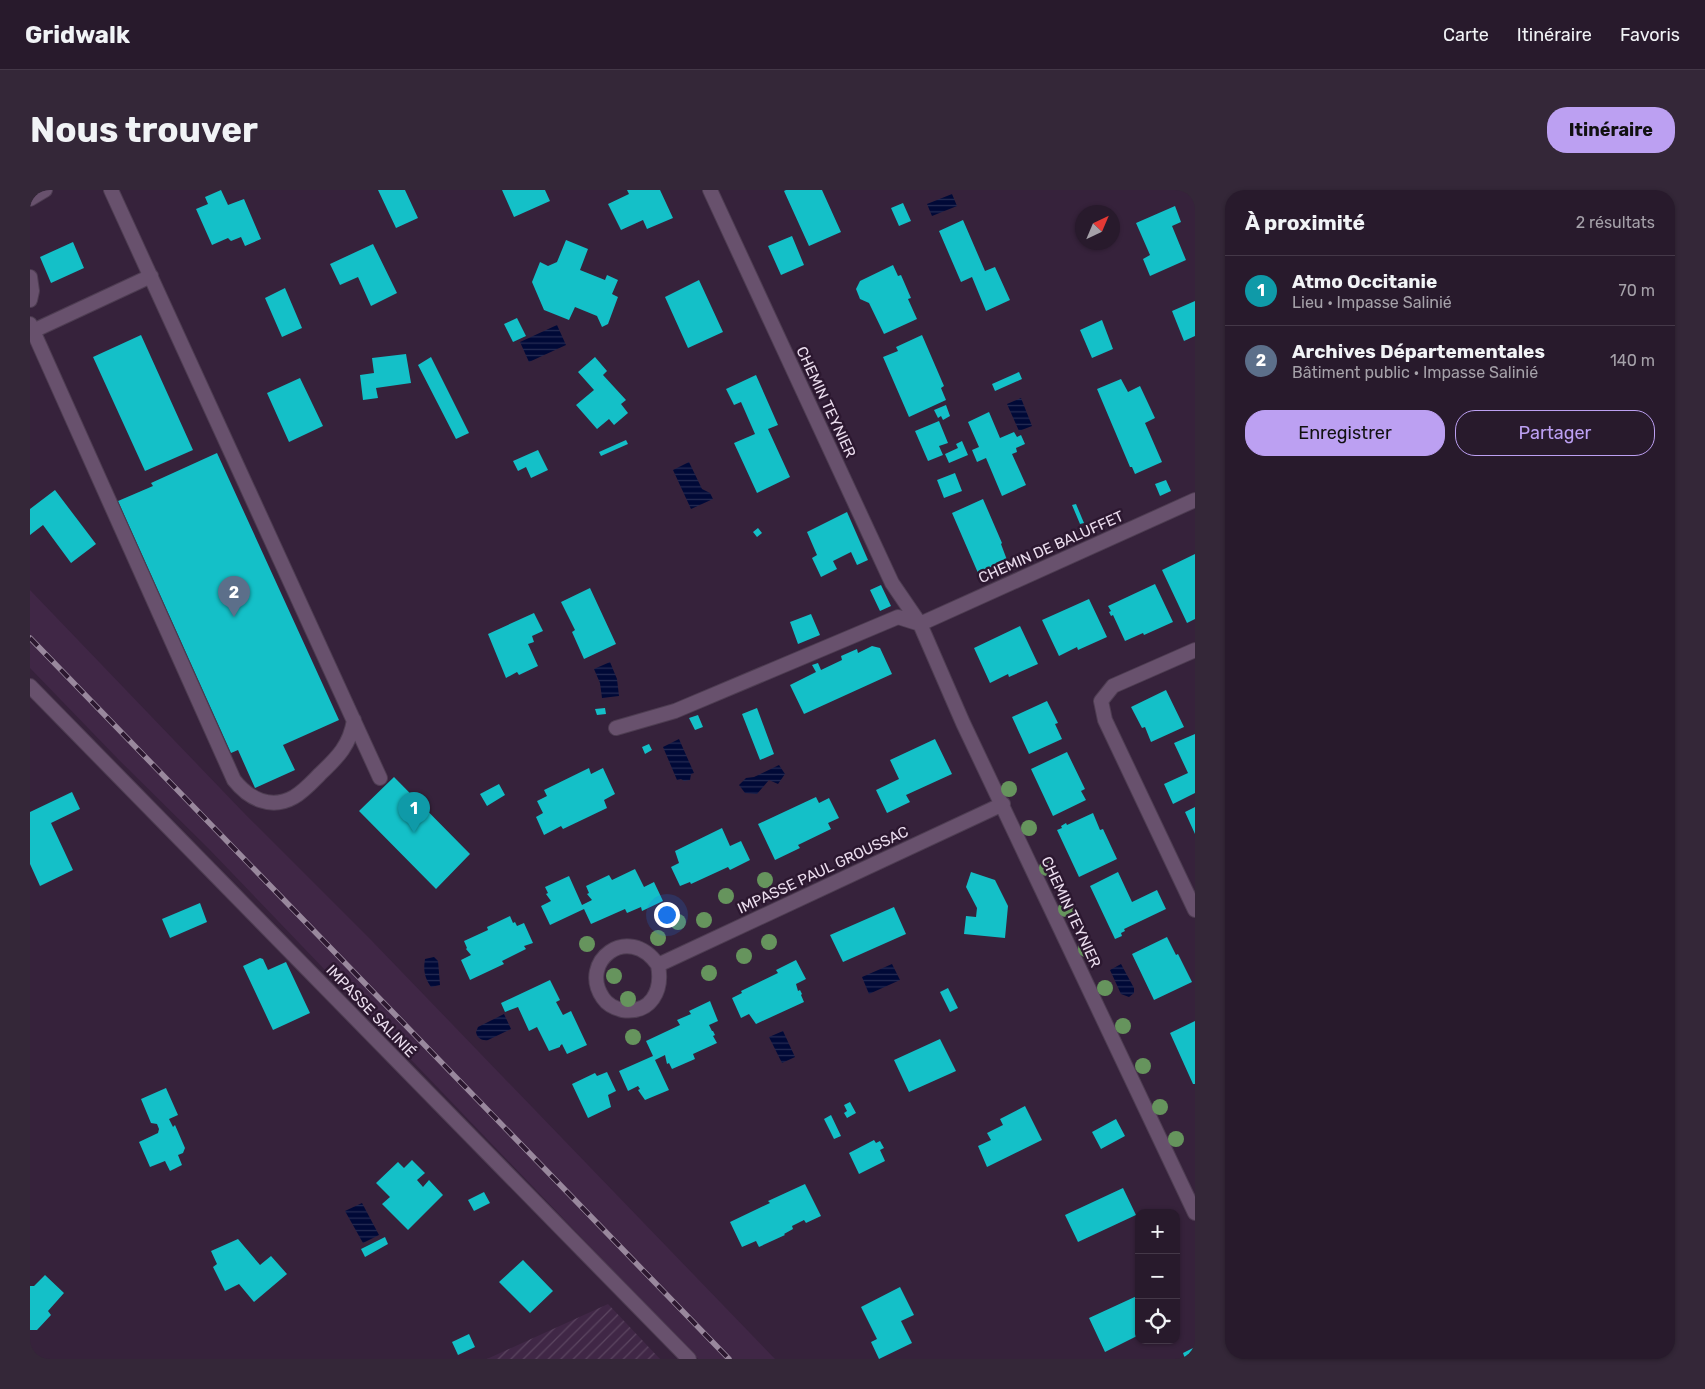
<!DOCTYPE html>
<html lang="fr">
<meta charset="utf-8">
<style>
body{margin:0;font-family:Rubik,sans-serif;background:#342738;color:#f1f3f6}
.controls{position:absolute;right:15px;bottom:15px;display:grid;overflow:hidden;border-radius:10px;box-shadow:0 1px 4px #0004}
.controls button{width:45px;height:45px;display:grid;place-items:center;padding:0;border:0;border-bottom:1px solid #443848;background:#281a2c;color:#f1f3f6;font:25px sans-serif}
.compass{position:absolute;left:1045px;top:15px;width:45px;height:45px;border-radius:50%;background:#281a2c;box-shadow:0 1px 4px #0004;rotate:44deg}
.you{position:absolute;left:636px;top:724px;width:18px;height:18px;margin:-12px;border:4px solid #fff;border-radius:50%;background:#1a73e8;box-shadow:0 0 0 8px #1a73e833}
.badge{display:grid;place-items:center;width:32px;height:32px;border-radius:50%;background:#bca0f2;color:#fff;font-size:16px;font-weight:700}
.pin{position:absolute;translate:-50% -41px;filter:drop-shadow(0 1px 2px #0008)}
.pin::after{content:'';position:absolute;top:26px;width:18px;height:15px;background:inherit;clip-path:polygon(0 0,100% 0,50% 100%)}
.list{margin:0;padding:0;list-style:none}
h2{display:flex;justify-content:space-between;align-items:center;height:65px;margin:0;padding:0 20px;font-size:21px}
h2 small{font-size:16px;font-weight:400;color:#a5a1a9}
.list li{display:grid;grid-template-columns:32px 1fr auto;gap:15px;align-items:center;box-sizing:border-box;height:70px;padding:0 20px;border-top:1px solid #443848}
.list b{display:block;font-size:19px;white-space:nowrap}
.list p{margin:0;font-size:16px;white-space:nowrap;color:#a5a1a9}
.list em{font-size:16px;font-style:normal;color:#a5a1a9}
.actions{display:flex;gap:10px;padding:15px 20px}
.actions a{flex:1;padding:11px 0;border:1px solid #bca0f2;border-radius:20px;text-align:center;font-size:18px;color:#bca0f2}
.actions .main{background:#bca0f2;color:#111}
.icon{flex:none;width:28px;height:28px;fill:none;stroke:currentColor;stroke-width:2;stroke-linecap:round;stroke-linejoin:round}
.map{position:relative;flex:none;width:1165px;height:1169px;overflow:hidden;border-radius:20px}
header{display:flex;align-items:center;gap:30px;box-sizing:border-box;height:70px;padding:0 25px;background:#281a2c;border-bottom:1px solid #443848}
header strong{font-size:24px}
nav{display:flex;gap:28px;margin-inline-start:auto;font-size:18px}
.intro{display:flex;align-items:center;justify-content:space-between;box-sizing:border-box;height:120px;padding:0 30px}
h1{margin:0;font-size:35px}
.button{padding:12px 22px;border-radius:20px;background:#bca0f2;color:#111;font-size:18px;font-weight:700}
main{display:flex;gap:30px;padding:0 30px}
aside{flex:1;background:#281a2c;border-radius:20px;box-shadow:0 1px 4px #0004}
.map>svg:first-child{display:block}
.built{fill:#402746}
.industrial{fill:url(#industrial-furrows)}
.water{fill:url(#water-rules)}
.building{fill:#14c0c8}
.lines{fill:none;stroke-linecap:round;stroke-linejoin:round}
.service-casing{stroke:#4e3d52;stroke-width:16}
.minor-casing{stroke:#4e3d52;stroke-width:16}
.service{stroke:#68516d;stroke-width:14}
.minor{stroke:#68516d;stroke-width:14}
.rail-casing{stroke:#99889d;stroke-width:5.5}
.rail{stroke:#2c1830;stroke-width:4;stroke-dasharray:11;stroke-linecap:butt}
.tree{fill:#66945d}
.labels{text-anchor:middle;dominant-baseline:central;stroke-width:5;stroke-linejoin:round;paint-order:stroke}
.street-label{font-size:15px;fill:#ebddee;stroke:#2c1830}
</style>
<header>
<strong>Gridwalk</strong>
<nav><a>Carte</a><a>Itinéraire</a><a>Favoris</a></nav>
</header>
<div class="intro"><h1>Nous trouver</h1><a class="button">Itinéraire</a></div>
<main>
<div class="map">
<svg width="1165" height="1169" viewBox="0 0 1165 1169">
<defs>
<pattern id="industrial-furrows" width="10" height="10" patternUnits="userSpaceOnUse" patternTransform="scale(1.25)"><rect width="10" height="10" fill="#402746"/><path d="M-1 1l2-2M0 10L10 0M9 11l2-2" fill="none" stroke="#5c4661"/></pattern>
<pattern id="water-rules" width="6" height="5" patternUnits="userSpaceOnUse" patternTransform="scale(1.25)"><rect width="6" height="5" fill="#000937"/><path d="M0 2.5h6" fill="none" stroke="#252c54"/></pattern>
</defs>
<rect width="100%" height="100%" fill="#36223b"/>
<!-- built -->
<path class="built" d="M0 400 214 623 342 751 745 1169H668L178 658 89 570 0 478Z"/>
<!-- industrial -->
<path class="industrial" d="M578 1114 630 1169H457Z"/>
<!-- water -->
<path class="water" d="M922 4 927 16 902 26 897 14Z
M527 135 536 155 499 172 490 152Z
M991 208 1002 236 989 241 977 214Z
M659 272 672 299 680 303 683 309 661 319 643 280Z
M580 472 587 489 589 506 572 508 570 493 564 479Z
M649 549 664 583 661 584 660 590 654 591 651 589 647 590 633 557Z
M749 575 755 584 748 594 739 590 727 604 715 603 709 595 716 588 724 587Z
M404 767 408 771 410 795 401 797C395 788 393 781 395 769Z
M862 774 870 790 839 804 832 787Z
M1091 774 1104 798V803L1099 807 1091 804 1080 780Z
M474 824 481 839 458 850C452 851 447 848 446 842L448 837Z
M753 841 765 867 752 873 739 847Z
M332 1013 349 1045 333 1053 315 1021Z"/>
<!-- building -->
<path class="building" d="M191 0 198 15 214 9 231 49 215 56 211 47 201 51 198 48 182 55 166 19 178 14 175 7Z
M348 0H375L388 28 366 38Z
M472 0H515L520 11 484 27Z
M597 0H630L643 28 617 39 613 30 591 40 578 14 599 4Z
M756 0H792L811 42 779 56 754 1Z
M873 13 881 31 869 36 861 18Z
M1145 16 1151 32 1142 36 1156 70 1120 86 1113 69 1120 65 1106 33Z
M933 30 955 81 965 77 980 110 956 121 942 87 931 92 909 41Z
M762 46 774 75 751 85 738 56Z
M536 50 558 59 550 80 575 90 577 85 588 90 582 104 588 107 578 134 572 137 567 126 545 117 539 130 514 120 502 92 510 72 518 76 527 72Z
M43 52 54 78 21 93 10 67Z
M343 54 367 103 341 116 328 87 310 95 300 74Z
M863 75 868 86 871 85 881 108 878 109 887 129 854 144 839 113 830 109 826 99 830 91Z
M669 90 693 142 658 158 635 107Z
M255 98 272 138 252 147 235 108Z
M1165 111V146L1154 151 1142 121Z
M487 128 496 146 483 152 474 134Z
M1072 130 1083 159 1062 168 1050 140Z
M111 145 163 260 115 281 63 167Z
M892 145 914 196 911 198 916 210 879 227 853 167 868 161 866 157Z
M376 164 381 193 346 198 348 208 333 210 330 185 344 183 342 168Z
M401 167 439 243 426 249 388 175Z
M565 167 577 181 573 185 596 210 591 214 598 223 584 235 579 229 567 239 546 215 564 200 548 182Z
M989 182 992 189 965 201 962 194Z
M726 185 748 235 738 239 760 287 727 303 704 253 725 244 711 212 704 215 696 199Z
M270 188 293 236 259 252 237 203Z
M1091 189 1098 202 1110 196 1125 228 1115 233 1132 272 1105 284 1102 277H1100L1067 199Z
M916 215 920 226 913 230 911 226 908 228 904 220Z
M959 222 970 248 984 242 987 247 991 245 995 254 986 258 987 262 982 264 996 295 972 306 956 268 947 272 942 260 949 257 938 232Z
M909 231 918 253 909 256 913 265 898 271 885 241Z
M596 250 598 254 571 266 569 262Z
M932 251 938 265 919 273 915 264 928 258 926 254Z
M508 260 518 280 501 288 496 277 488 281 483 271Z
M187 263 309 530 253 555 265 580 225 598 208 560 201 563 88 311 123 296 121 293Z
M925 283 932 301 914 308 907 290Z
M1136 290 1141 301 1130 306 1125 294Z
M25 300 66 354 41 373 13 335 0 345V319Z
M953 309 972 353 971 354 977 370 948 383 922 323Z
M1046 314 1054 333 1050 334 1042 315Z
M817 322 838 370 827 375 821 362 803 371 807 379 791 387 782 368 787 365 777 342Z
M728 338 732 343 727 347 723 342Z
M1165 364V429L1157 433 1132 380Z
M1125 394 1143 432 1114 445 1113 443 1095 451 1083 425 1081 426 1079 422 1081 421 1078 416Z
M851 395 861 416 850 421 840 400Z
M560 398 586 454 554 469 542 442 545 440 531 412Z
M1059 409 1077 447 1048 460 1047 457 1029 466 1012 430Z
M504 423 513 441 502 446 504 452 498 454 508 476 489 485 487 482 476 488 458 444Z
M781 424 790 445 768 454 760 432Z
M990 436 1008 474 979 487 978 484 960 493 944 458Z
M842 456 850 458 862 484 774 524 760 495 786 482 782 475 788 473 791 480 812 470 811 466 827 459 828 463Z
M1136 500 1154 537 1121 552 1115 537 1112 538 1101 517Z
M1017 511 1028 533 1025 534 1032 549 999 564 982 527Z
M575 518 576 524 567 525 565 519Z
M727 518 744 564 730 570 712 524Z
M668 525 673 537 665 540 659 528Z
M1165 544V603L1143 614 1134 594 1158 583 1144 553Z
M905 549 922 584 876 605 880 612 857 623 846 600 869 589 860 570Z
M619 554 622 560 615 564 612 557Z
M1037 562 1055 599 1051 601 1056 610 1023 626 1001 579Z
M559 578 561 584 573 578 585 604 574 610 577 618 533 639 531 636 514 645 506 627 513 623 507 611 517 606 514 600Z
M364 587 440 664 406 699 329 621Z
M469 594 475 605 457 616 450 604Z
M42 602 50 619 21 633 43 680 10 696 0 674V622Z
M786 607 789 613 799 608 809 628 798 633 801 639 768 655 770 658 745 670 728 634Z
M1165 617V644L1155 622Z
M1063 623 1070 640 1073 639 1087 669 1049 687 1027 640 1032 638 1031 636 1036 633 1037 635Z
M692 638 700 656 711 651 720 670 700 680 698 677 661 694 660 692 650 696 641 677 649 673 645 661Z
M605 679 614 697 624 692 633 711 612 721 611 717 597 723 595 719 561 734 554 719 520 735 511 716 521 711 516 704 518 703 515 697 539 686 552 715 562 710 557 704 559 703 556 696 579 685 582 690Z
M941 682 965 690 978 716 975 748 934 744 936 726 946 727 947 718 936 697Z
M1088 682 1102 712 1127 700 1136 719 1094 739 1095 741 1091 743 1092 746 1085 749 1060 696Z
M170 713 177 732 140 748 132 729Z
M864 717 876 744 813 772 800 745Z
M480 726 483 733 485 732 487 736 494 733 503 753 494 756 496 759 472 771 474 774 440 790 431 770 441 765 436 759 437 758 434 751 458 740 457 737Z
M1137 747 1146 765 1148 764 1162 792 1124 810 1102 764Z
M230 768 233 769 238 780 256 772 280 823 243 840 213 776Z
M766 770 776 789 766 794 768 801 770 800 772 804 771 805 774 812 726 834 719 824 711 828 702 808 712 803 711 801 748 783 746 780Z
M520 790 530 810 526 812 533 825 541 821 557 855 537 864 532 854 530 856V857L519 861 507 837 499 841 488 817 475 822 471 813Z
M918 798 928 818 920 822 910 802Z
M680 811 688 831 679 835 682 841H683L685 845 683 846 687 853 663 864 665 869 642 879 639 873 637 874 635 865 625 870 639 900 615 910 608 900 610 899 608 896 598 901 589 881 623 866 616 851 650 835 647 830 661 824 659 821Z
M1165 831V894H1163L1140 843Z
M910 849 926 881 879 902 864 870Z
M577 882 586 901 578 905 581 917 558 928 542 894 565 883 567 886Z
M136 898 148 925 139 929 143 937 145 935 155 958 153 963 148 965 152 975 140 981 135 971 120 977 109 952 128 943 129 939 127 934 121 933 111 909Z
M820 912 826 923 817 928 814 923 817 921 814 915Z
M995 916 1012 950 957 977 948 956 961 950 957 943 973 935 970 929Z
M801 925 811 946 804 949 794 929Z
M1086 929 1095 946 1071 959 1062 942Z
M844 950 846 953 850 951 854 958 850 960 855 971 829 984 819 963Z
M382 970 395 983 387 990 393 997 399 990 413 1005 378 1040 352 1014 360 1007 346 993 368 972 374 978Z
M775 994 791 1026 776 1033 774 1030 762 1036 763 1039 754 1044 755 1045 729 1057 726 1051 712 1057 700 1032 740 1013 738 1011Z
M1093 998 1106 1025 1048 1052 1035 1025Z
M454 1002 460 1013 444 1021 438 1010Z
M355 1047 358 1054 335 1067 331 1059Z
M208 1049 230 1075 241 1066 257 1084 224 1112 209 1094 195 1101 183 1077 187 1074 181 1061Z
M493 1070 523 1101 500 1123 469 1092Z
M15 1085 34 1103 18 1121 21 1125 7 1140H0V1096H4Z
M870 1097 884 1125 871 1131 882 1153 849 1169 841 1152 847 1149 831 1117Z
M1109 1105V1145L1075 1162 1059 1128Z
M439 1144 445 1157 428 1165 422 1152Z
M1165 1157V1166L1155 1169 1153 1163Z"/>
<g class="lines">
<!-- service casing -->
<g class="service-casing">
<path id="service" d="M81 0 350 588
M0 87 2 101 0 110
M0 134 204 590C219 609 241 620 264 607 274 601 282 592 290 584 308 567 320 555 324 530
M3 141 121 86"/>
</g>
<!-- minor casing -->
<g class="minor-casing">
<path id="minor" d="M680 0 862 393 890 434 933 533 1165 1023
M0 9 15 0
M890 434 1165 310
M1165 460 1083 496 1071 511 1075 530 1165 720
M0 496 659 1169
M586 538 645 521 868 427 890 434
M628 775C598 732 548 772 573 808 577 814 584 818 592 820 621 824 633 801 628 775L973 614"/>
</g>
<!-- service -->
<use href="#service" class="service"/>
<!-- minor -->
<use href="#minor" class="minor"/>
<!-- rail casing -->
<g class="rail-casing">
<path id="rail" d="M0 448 699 1169"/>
</g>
<!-- rail -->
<use href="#rail" class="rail"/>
</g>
<!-- trees -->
<g class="tree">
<circle cx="979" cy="599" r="8"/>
<circle cx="999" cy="638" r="8"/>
<circle cx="1017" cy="678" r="8"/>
<circle cx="735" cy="690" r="8"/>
<circle cx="696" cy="706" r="8"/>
<circle cx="1036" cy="719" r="8"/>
<circle cx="674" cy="730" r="8"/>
<circle cx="648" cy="732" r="8"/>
<circle cx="628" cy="748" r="8"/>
<circle cx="739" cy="752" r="8"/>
<circle cx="557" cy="754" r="8"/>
<circle cx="1056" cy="759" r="8"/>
<circle cx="714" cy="766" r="8"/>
<circle cx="679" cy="783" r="8"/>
<circle cx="584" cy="786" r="8"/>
<circle cx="1075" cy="798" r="8"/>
<circle cx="598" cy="809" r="8"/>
<circle cx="1093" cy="836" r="8"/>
<circle cx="603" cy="847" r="8"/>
<circle cx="1113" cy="876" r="8"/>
<circle cx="1130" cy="917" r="8"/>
<circle cx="1146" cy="949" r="8"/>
</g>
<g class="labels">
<!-- street labels -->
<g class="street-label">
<text transform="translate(796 212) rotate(65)">CHEMIN TEYNIER</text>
<text transform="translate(1021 357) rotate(-24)">CHEMIN DE BALUFFET</text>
<text transform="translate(793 680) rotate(-25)">IMPASSE PAUL GROUSSAC</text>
<text transform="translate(1041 722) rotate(65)">CHEMIN TEYNIER</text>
<text transform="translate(341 821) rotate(46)">IMPASSE SALINIÉ</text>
</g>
</g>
</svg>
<div class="controls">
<button>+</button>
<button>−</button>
<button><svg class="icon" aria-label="locate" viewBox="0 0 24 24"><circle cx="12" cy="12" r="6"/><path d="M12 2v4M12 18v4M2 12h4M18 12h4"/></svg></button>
</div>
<svg class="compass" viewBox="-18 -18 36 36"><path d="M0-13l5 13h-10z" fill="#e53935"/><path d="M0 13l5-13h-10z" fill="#a5a1a9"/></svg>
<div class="you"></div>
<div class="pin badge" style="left:384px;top:643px;background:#0f9aa8">1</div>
<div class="pin badge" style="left:204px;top:427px;background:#5c6f8a">2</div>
</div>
<aside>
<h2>À proximité<small>2 résultats</small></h2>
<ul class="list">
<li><span class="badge" style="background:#0f9aa8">1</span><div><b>Atmo Occitanie</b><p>Lieu · Impasse Salinié</p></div><em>70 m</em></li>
<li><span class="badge" style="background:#5c6f8a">2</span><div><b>Archives Départementales</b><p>Bâtiment public · Impasse Salinié</p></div><em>140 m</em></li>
</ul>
<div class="actions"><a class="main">Enregistrer</a><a>Partager</a></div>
</aside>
</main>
